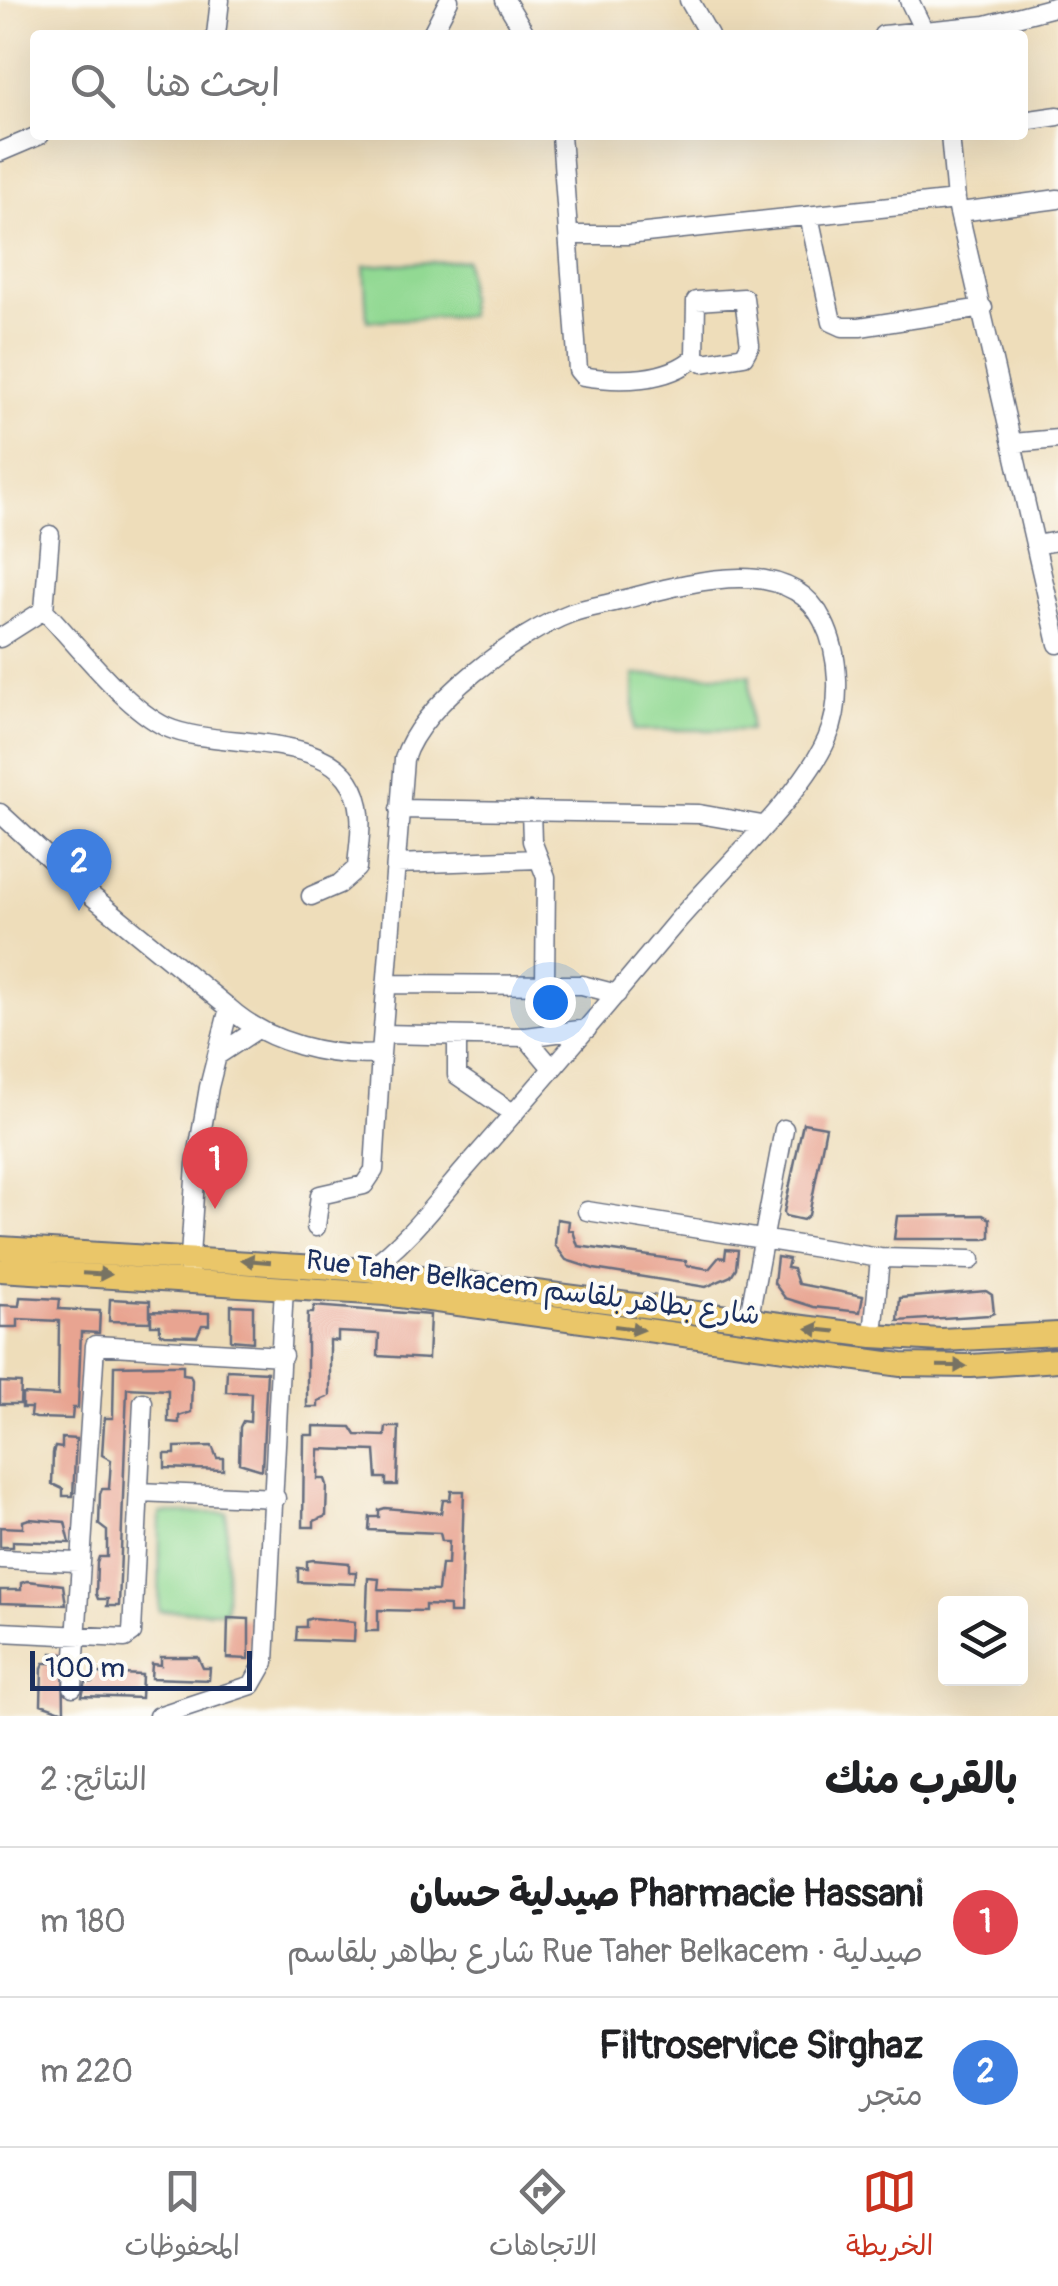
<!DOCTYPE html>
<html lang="ar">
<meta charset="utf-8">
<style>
body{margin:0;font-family:Pangolin,"Playpen Sans Arabic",sans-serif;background:#f2f2f2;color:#202124;direction:rtl}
.controls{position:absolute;right:30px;bottom:30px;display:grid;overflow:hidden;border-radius:10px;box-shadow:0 10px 40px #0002}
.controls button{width:90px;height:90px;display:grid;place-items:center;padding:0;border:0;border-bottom:2px solid #e0e0e0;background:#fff;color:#202124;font:50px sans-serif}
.scale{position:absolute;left:30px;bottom:25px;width:222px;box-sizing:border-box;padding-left:10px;border:5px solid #1b2f5e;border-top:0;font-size:28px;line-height:35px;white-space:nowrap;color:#1b2f5e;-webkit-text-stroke:8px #fdfcf7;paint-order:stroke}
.you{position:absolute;left:550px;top:1002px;width:35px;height:35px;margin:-25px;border:8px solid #fff;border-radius:50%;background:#1a73e8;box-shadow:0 0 0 15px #1a73e833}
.badge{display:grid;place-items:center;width:65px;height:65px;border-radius:50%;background:#c8321e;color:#fff;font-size:32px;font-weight:700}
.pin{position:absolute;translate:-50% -82px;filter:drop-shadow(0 2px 5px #0008)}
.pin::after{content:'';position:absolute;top:52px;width:35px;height:30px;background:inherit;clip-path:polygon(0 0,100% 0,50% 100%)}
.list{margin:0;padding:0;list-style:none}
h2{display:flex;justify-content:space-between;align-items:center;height:130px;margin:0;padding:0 40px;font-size:42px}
h2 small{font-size:32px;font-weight:400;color:#757577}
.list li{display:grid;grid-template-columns:65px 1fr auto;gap:30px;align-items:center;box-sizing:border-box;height:150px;padding:0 40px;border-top:2px solid #e0e0e0}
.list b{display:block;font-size:38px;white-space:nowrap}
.list p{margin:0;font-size:32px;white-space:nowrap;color:#757577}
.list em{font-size:32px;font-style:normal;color:#757577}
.icon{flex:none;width:55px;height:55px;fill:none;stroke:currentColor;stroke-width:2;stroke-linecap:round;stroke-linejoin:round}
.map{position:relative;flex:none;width:1058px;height:1716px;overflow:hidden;direction:ltr}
.search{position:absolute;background:#fff;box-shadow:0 10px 40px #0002;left:30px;right:30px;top:30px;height:110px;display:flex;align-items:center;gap:25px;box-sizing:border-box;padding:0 35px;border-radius:10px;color:#757577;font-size:38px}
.sheet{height:430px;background:#fff}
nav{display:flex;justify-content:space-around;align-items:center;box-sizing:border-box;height:140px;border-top:2px solid #e0e0e0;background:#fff;font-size:28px;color:#757577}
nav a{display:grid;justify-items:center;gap:5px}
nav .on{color:#c8321e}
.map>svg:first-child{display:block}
.green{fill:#92d993;stroke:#568478;stroke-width:2.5}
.building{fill:#e8a491}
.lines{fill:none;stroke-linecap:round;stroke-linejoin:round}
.minor-casing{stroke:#656c7e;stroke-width:21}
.major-casing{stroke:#656c7e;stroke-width:26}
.minor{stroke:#fff;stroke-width:18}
.major{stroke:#eac669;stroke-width:22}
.oneway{fill:#787363}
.labels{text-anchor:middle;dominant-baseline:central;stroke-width:8;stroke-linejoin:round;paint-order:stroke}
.street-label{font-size:28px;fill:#1b2f5e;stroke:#fdfcf7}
</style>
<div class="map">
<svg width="1058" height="1716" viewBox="0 0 1058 1716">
<rect width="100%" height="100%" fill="#fdfcf7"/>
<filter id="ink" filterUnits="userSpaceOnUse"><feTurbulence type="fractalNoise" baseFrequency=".01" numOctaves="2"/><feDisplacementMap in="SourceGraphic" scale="20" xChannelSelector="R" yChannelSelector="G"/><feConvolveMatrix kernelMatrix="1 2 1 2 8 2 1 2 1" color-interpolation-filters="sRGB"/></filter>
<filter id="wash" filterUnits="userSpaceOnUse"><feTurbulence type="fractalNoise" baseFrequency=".0048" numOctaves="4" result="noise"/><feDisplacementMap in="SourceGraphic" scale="40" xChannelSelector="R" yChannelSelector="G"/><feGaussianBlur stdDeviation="2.25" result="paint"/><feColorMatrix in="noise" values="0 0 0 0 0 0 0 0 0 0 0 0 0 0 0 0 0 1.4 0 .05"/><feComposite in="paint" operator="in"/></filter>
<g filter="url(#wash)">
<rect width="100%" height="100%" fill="#eeddba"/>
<!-- green -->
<path class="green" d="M466 260 469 316 367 321 364 266Z
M634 675H750V730H634Z
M160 1513H227L226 1611H159Z"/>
<g id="blocks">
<!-- building -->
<path class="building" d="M803 1123 826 1127 809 1215 803 1220 785 1216 784 1212Z
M983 1215 990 1219V1237L985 1239H894L897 1216Z
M557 1219 569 1221 568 1230 573 1231 578 1246 686 1261V1265L709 1269 719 1257 725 1258 726 1249 738 1250 736 1268 731 1276 706 1287 594 1269 566 1260 555 1245Z
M777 1257 789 1259 787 1268 793 1269 798 1284 863 1296 860 1312 814 1307 785 1298 774 1283Z
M986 1291 992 1295 994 1313 989 1315 898 1321 900 1298Z
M20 1297 60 1299 59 1309 100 1311 99 1333 81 1332 78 1408H73L72 1419 36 1418 30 1416 31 1408H22V1394L58 1396 59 1321 18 1319V1327H0V1305L19 1306Z
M110 1299 150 1301V1322L109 1321Z
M231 1305 253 1306V1342L231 1340Z
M314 1306 430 1315 428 1359 378 1356 379 1334 338 1332V1341L330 1340V1396L318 1401V1407H307V1339L308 1313H313Z
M151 1311 209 1313V1325H202L197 1336 165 1335 160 1333V1325H151Z
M169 1365H183V1374L190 1375 192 1380 191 1412 179 1416V1423L168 1422V1390L127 1388 119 1606H107L108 1599H98L96 1594 97 1563 99 1557H107V1531L99 1525 100 1494 102 1489H109L111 1460 102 1455 104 1424 105 1418H113L114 1366Z
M227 1370 267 1372 262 1470 239 1463 240 1427 243 1421 250 1422 251 1393 226 1392Z
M0 1382 21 1383 20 1404H0Z
M314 1426 351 1427 356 1435 385 1436 386 1427H399L397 1485H386V1478H377L375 1451 319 1449 318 1479H325L327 1485 326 1516 314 1521V1527H303L304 1435H314Z
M62 1438 76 1439 73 1496H63V1489L52 1484 53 1453 55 1447 62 1448Z
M212 1446 217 1458H223V1470L165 1468V1454H175V1447Z
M451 1491H464L460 1613H449V1606L425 1605V1611L378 1610V1631H366L368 1578 379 1579 378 1589 438 1591 441 1564H448L449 1541H442L440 1533 369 1530 370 1517H379V1510L385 1508 441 1513 443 1500H450Z
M29 1519 65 1522 70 1543 13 1541V1547H0V1527L23 1528V1521Z
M313 1560 349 1563V1572H356L355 1584 298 1582V1568L307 1569V1561Z
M27 1581 63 1585 66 1605 0 1603V1590H21V1583Z
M228 1618 249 1619V1659L227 1658Z
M312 1618 355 1622 354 1642 296 1640 297 1627H306V1620Z
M52 1653 63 1654 64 1712 41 1704 42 1668 44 1663H52Z
M161 1657H198L203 1668H210L209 1680 151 1678 152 1664 161 1665Z
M99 1673 142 1675 141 1698 82 1696 86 1682H93V1675Z"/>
</g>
</g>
<g filter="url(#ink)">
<use href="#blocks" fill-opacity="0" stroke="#656c7e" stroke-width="2.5"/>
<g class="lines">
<!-- minor casing -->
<g class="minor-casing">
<path id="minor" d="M505 0 526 35
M689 0 709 35
M909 0 926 35
M216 35 220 0
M431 35 449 0
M883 35 986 25 1058 6
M1023 121 1058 116
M561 135 578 370 583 376C618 382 668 382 695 357L696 301 744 298 750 345 744 356 703 363 695 357
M950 135 956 200 1058 644
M0 152 40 135
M960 212 1058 199
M809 216 832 322 843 327H860L983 308
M572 235H627L956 200
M1013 443 1058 439
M1035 545 1058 541
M44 610C77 644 124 707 166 727 224 753 352 724 360 814 362 831 358 850 357 868L339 884 311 896
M0 638 44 610 50 535
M399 809 699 814 762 825
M531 811 532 841 546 877 545 985
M0 813 76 883 229 1008 209 1087 196 1164 189 1272
M396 864 539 859
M387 984 582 985 617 994
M229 1008C268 1043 329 1058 381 1054L404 759C421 704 518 633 571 613 587 607 606 605 622 600 681 585 788 550 823 621 840 654 842 705 827 739 802 796 716 875 673 926 607 1005 540 1084 472 1161 439 1198 408 1242 367 1270
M383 1034 526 1037
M457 1038V1075L514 1114
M218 1055 256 1030
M552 1068 526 1037 587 1029
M587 1211 880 1258 971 1260
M316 1227 320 1195 364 1185 374 1170 381 1054
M748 1322 784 1129
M873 1336 880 1258
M139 1492 276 1498
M0 1559 78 1562
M0 1632 125 1638 132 1633 143 1402
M73 1687 95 1345 283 1356
M158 1716 252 1685 265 1662 284 1287"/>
</g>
<!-- major casing -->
<g class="major-casing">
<path id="major" d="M0 1248 367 1270 873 1336 941 1340 1058 1334
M0 1270 385 1294 901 1365 971 1366 1058 1360"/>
</g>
<!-- minor -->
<use href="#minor" class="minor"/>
<!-- major -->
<use href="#major" class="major"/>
</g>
<!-- one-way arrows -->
<defs><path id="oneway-solid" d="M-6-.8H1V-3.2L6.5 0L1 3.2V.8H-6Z" transform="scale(2.5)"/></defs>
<g class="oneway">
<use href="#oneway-solid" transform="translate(256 1261) rotate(-175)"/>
<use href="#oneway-solid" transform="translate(97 1274) rotate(3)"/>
<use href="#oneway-solid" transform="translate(629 1328) rotate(8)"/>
<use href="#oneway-solid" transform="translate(821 1330) rotate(-174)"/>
<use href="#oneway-solid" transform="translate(952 1366) rotate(1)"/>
</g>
</g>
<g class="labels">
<!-- street labels -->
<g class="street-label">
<text transform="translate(533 1288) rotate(7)">Rue Taher Belkacem شارع بطاهر بلقاسم</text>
</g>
</g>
</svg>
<div class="controls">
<button><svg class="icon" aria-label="layers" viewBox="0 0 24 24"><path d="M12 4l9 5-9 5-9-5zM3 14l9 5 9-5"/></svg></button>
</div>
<div class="scale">100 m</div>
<div class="you"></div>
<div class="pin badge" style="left:215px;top:1209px;background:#e0444e">1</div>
<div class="pin badge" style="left:79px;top:911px;background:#3f7fe0">2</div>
<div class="search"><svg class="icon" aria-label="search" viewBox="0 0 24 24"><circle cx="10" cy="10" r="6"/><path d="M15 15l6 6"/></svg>ابحث هنا</div>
</div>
<section class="sheet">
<h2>بالقرب منك<small>النتائج: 2</small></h2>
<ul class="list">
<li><span class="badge" style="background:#e0444e">1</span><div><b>Pharmacie Hassani صيدلية حسان</b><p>صيدلية · Rue Taher Belkacem شارع بطاهر بلقاسم</p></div><em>180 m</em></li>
<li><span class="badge" style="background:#3f7fe0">2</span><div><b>Filtroservice Sirghaz</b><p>متجر</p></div><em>220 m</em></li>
</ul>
</section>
<nav>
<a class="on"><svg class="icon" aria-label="map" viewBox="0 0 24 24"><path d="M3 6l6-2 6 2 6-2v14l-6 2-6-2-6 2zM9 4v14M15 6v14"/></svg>الخريطة</a>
<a><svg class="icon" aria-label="directions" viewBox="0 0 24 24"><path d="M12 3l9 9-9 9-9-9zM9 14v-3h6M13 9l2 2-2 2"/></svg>الاتجاهات</a>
<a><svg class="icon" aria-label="saved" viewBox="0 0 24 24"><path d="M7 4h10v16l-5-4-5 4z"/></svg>المحفوظات</a>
</nav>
